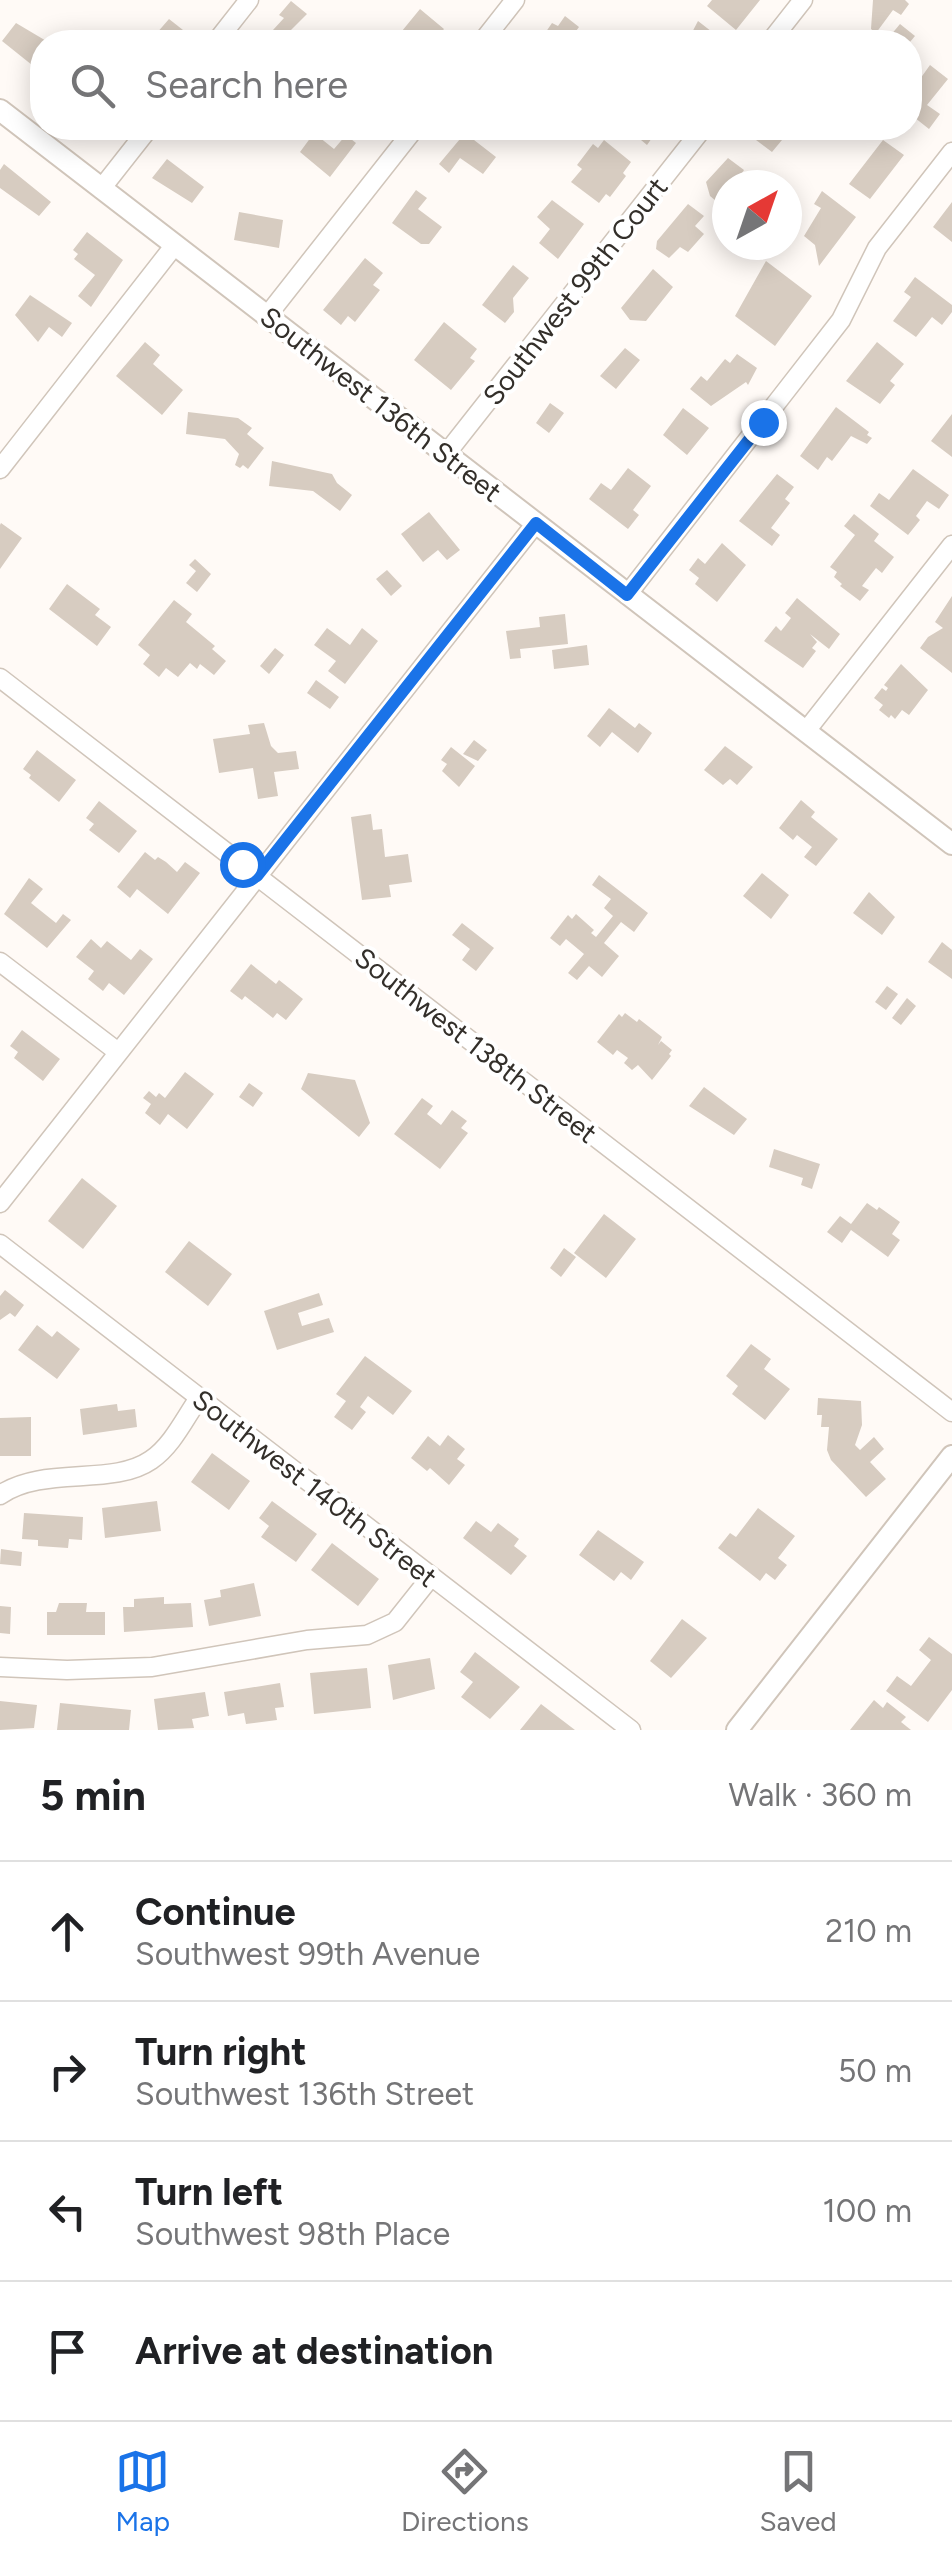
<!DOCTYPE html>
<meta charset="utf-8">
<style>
body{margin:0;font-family:Figtree,sans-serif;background:#f2f2f2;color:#202124}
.compass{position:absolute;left:712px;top:170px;width:90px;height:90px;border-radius:50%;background:#fff;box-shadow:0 5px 25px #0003;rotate:40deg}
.stop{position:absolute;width:30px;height:30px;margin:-22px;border:8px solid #1a73e8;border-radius:50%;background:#fff}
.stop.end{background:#1a73e8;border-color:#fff;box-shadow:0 2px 10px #0008}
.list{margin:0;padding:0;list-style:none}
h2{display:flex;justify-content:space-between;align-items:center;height:130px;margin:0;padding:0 40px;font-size:42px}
h2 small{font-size:32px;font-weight:400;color:#757577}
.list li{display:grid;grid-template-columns:65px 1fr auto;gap:30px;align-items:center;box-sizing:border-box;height:140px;padding:0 40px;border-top:2px solid #e0e0e0}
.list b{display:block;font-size:38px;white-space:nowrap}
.list p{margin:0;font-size:32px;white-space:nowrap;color:#757577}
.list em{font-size:32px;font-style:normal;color:#757577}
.icon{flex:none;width:55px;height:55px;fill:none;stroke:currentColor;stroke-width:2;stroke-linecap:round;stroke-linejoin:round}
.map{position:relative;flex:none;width:952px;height:1730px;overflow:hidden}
.search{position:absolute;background:#fff;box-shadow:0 5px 25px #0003;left:30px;right:30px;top:30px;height:110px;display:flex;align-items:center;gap:25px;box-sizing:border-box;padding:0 35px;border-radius:40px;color:#757577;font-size:38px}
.sheet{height:690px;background:#fff}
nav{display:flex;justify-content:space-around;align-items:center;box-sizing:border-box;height:140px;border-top:2px solid #e0e0e0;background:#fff;font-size:28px;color:#757577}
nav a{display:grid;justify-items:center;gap:5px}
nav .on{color:#1a73e8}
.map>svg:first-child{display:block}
.building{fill:#d7ccc1}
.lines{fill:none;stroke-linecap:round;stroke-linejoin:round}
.minor-casing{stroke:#d0c5ba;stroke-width:21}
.tertiary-casing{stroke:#d0c5ba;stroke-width:24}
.minor{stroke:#fff;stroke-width:18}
.tertiary{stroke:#fff;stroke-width:20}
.route{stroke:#1a73e8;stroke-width:12}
.labels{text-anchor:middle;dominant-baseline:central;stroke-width:8;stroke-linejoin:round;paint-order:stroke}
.street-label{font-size:28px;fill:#332f2a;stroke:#fff}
</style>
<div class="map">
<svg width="952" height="1730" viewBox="0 0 952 1730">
<rect width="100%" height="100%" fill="#fffaf6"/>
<!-- building -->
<path class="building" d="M712 0H760L736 30 707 6Z
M873 0H905L909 4 901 15 893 10 876 33 871 29Z
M291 1 307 14 290 31 304 42H262L284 18 279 15Z
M420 9 444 29 433 42H393Z
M565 16 579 27 568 42H539L552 23 558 26Z
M169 19 183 30 173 42H149Z
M698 21 725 42H687Z
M16 23 48 42H42V73L2 41Z
M900 24 915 36 910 42H885Z
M930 65 948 79 927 105 940 114 929 129 910 114V93Z
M631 128H659L647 145 629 130Z
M753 128H792L772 152 748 134Z
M314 133 334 149 346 135 356 143 330 177 300 152Z
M465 133 496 157 483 174 460 158 449 173 439 164Z
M604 140 631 162 623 173 626 176 610 197 606 194 599 203 571 182 582 169 577 165 593 144 598 148Z
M883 140 904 155 870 199 849 184Z
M728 158 744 170 735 183 738 185H727V210L710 196 706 182Z
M167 159 204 187 192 203 152 178Z
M4 164 51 202 39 216 0 188V170Z
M416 190 427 198 418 209 442 227 429 244H421L392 223Z
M822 191 856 217 819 266 815 245 804 236 821 208 814 204Z
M552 200 584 224 558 259 539 243 550 229 537 217Z
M952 202V242L933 227Z
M688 204 704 216 695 226 704 234 688 252 680 247 669 258 656 249 657 241Z
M239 212 283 220 279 248 234 240Z
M87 232 123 260 91 307 78 296 95 275 74 259 78 254 73 250Z
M365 258 383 273 373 285 380 290 355 322 348 316 341 325 323 310Z
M766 261 812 296 775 346 735 316Z
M513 265 529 278 513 298 514 312 505 323 482 305Z
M653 269 673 287 646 321 630 320 621 308Z
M915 277 952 305V312L942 325 932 317 916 337 893 321 911 297 904 292Z
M30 295 72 323 62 337 49 327 38 342 15 315Z
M444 322 477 349 470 358 475 361 451 390 414 360Z
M145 342 160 355 153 364 183 390 162 415 116 376Z
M877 342 904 364 890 381 895 385 880 404 846 381Z
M625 348 640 360 616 389 600 376Z
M737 354 757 368 748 385 746 382 711 406 690 389 701 376 707 381 725 359 730 363Z
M550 403 564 413 549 433 536 423Z
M836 407 869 432 867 435 872 438 867 444 851 436 832 461 827 457 818 470 800 456Z
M683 408 709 428 687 455 663 435Z
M188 412 238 418 252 428 247 434 264 448 248 469 243 465 240 468 235 465 239 454 225 439 186 434Z
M952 414V457L931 441Z
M272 461 332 474 337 483 352 495 340 511 313 491 269 486Z
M628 468 651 486 633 510 639 515 628 529 589 499 601 483 611 490Z
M913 469 949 495 939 509 927 501 916 516 920 520 908 535 870 506 879 493 889 500Z
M777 474 794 487 785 499 790 503 771 528 780 535 772 546 739 521Z
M429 512 460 550 447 560 438 550 423 562 401 534Z
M854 514 879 534 874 541 894 557 882 573 876 568 862 586 869 590 860 601 840 586 842 584 834 577 837 572 830 567 855 535 844 526Z
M1 523 22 538 0 569V525Z
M722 543 746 565 717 602 695 584 699 578 689 570 698 558 705 564Z
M195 559 211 574 197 592 186 583 196 571 189 565Z
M387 570 402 586 391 596 376 579Z
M67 584 100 609 95 615 111 627 97 646 49 609Z
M952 596V673L920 648 928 637 943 628 935 622Z
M797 598 840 634 829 649 810 634 817 642 812 648 816 651 803 668 764 641 776 626 781 631 785 626 791 618 785 613Z
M174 600 192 614 186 622 215 646 212 649 226 661 214 675 200 664 197 669 190 663 178 677 166 668 159 677 143 664 150 655 138 645Z
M565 614 568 644 520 649 521 658 510 659 506 631 540 627 539 617Z
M327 628 350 645 362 628 378 641 345 684 328 671 336 661 314 645Z
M587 645 589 665 554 669 552 650Z
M275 648 284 655 269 674 260 666Z
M901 664 928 690 909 715 902 710 895 719 891 715 889 718 879 710 883 705 874 698 882 688 886 691 888 688 884 685Z
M316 680 339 697 330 709 307 693Z
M609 708 635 728 639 723 652 733 638 753 612 732 600 747 587 736Z
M264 723 271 746 278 753 296 751 299 769 274 772 278 796 258 799 253 768 219 773 213 739 250 734 248 725Z
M474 740 487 750 478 761 463 754Z
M725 746 753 767 737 785 730 779 723 785 704 770Z
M451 747 475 766 459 787 442 771 447 764 441 760Z
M37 750 76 780 59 802 29 778 31 775 23 769Z
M801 800 815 812 811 817 838 839 816 866 804 857 812 847 797 835 793 840 779 828Z
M99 801 137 831 119 853 89 830 94 824 86 818Z
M371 814 373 830 382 829 385 857 408 854 412 882 389 885 391 897 362 900 351 817Z
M145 852 155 860 158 857 166 862 177 872 185 862 200 873 168 914 137 889 130 898 117 887Z
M762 873 789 895 771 919 743 896Z
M599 875 648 913 634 932 621 922 604 943 619 956 602 977 589 966 577 980 568 973 584 954 566 939 560 946 550 938 568 915 572 919 576 914 594 930 591 933 596 937 613 916 604 908 611 899 592 885Z
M29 878 43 889 31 903 56 923 63 914 71 920 47 948 4 914Z
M869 892 895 917 882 935 853 913Z
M462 923 494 948 476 971 462 960 470 949 452 935Z
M91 939 101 948 107 941 131 960 140 949 153 959 124 995 109 983 103 991 88 979 94 971 76 957Z
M942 942 952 950V979L928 962Z
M251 964 276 984 279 980 303 999 286 1020 277 1013 273 1018 245 996 242 1000 230 991Z
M887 986 898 994 886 1010 875 1002Z
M907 998 916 1006 901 1025 892 1018Z
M625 1013 637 1022 639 1019 662 1037 658 1045 661 1041 672 1050 669 1054 671 1056 652 1080 638 1065 632 1070 624 1063 628 1058 617 1050 613 1055 597 1042 619 1014 622 1017Z
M22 1030 60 1059 43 1081 14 1058 18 1052 10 1046Z
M185 1072 214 1094 187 1129 168 1114 160 1125 145 1113 151 1104 143 1098 149 1091 156 1097 159 1093 165 1098Z
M308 1073 355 1080 370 1123 359 1137 301 1089Z
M249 1083 263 1093 253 1107 239 1097Z
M704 1087 747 1119 734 1135 689 1106Z
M422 1098 433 1106 427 1114 441 1125 452 1110 467 1121 461 1128 468 1133 440 1169 394 1134Z
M774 1149 820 1164 812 1189 801 1185 803 1178 769 1167Z
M82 1178 117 1206 83 1249 48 1221Z
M867 1203 877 1210 879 1207 900 1222 892 1234 900 1240 888 1257 851 1230 842 1243 827 1232 840 1216 851 1224Z
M604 1214 636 1239 606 1278 574 1253Z
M189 1241 232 1274 208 1306 165 1272Z
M564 1248 576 1257 561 1277 550 1268Z
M5 1290 24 1305 15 1317 10 1313 0 1320V1296Z
M319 1293 323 1305 298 1313 302 1326 329 1318 334 1332 277 1350 264 1311Z
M37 1325 52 1337 57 1331 80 1349 57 1379 18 1350Z
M751 1344 771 1359 764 1369 790 1389 765 1420 732 1394 738 1386 726 1376Z
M365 1356 412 1391 393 1415 368 1396 360 1407 366 1412 352 1430 334 1417 346 1401 336 1394Z
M818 1398 861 1401 862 1425 855 1445 860 1450 874 1437 884 1449 870 1462 886 1479 866 1497 831 1460 827 1450 829 1427H821L822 1415H817Z
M117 1404 118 1411 135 1409 137 1427 83 1435 80 1409Z
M31 1417V1456H0V1418Z
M448 1435 465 1449 457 1459 465 1465 449 1485 430 1468 427 1471 411 1458 428 1436 440 1446Z
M212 1453 250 1481 229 1510 191 1482Z
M157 1501 161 1531 105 1538 102 1508Z
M272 1501 317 1534 296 1562 261 1537 269 1526 259 1518Z
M758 1508 795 1536 778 1558 787 1565 775 1580 766 1573 760 1581 718 1548 730 1533 736 1537Z
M24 1513 83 1517 82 1540 69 1539 68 1548 38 1546V1540L22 1539Z
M476 1521 491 1532 498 1523 519 1539 514 1546 527 1556 511 1575 463 1538Z
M598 1530 644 1562 631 1580 621 1572 614 1581 579 1555Z
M332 1543 379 1579 358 1606 311 1570Z
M1 1549 22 1552 21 1566 0 1564Z
M254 1583 261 1616 209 1626 204 1600 221 1597 220 1590Z
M164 1597V1604L191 1603 193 1627 124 1632 123 1607H134V1599Z
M59 1603H87L86 1612H105V1635H47V1612H56Z
M0 1606 11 1607 10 1634 0 1633Z
M682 1619 707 1638 671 1678 650 1661Z
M929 1637 952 1654V1690L928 1722 886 1691 897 1676 911 1686 931 1660 919 1650Z
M475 1652 520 1687 490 1719 461 1697 473 1682 460 1672Z
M430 1658 435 1689 393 1700 388 1665Z
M367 1668 371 1708 314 1714 310 1673Z
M280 1683 284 1707 275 1708 277 1720 246 1724 244 1713 228 1716 224 1692Z
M205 1692 209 1716 192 1719 194 1728 158 1730 154 1699Z
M874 1700 883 1708 887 1702 906 1717 901 1722 911 1730H850Z
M0 1701 37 1705 34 1728 0 1730Z
M60 1703 131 1710 129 1730H57Z
M541 1704 575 1730H520Z"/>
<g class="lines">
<!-- minor casing -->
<g class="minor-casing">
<path id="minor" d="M216 42 249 0
M482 42 515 0
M770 42 803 0
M101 189 149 128
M267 316 415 128
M446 454 703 128
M0 469 174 246
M627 595 841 320 877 248 952 152
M0 678 952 1412
M806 731 952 545
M0 962 118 1052
M0 1203 536 523
M0 1244 631 1730
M0 1495C44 1465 112 1487 151 1460 172 1446 185 1418 199 1398
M0 1667 67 1670 152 1667 307 1640 367 1635 395 1622 430 1578"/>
</g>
<!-- tertiary casing -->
<g class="tertiary-casing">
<path id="tertiary" d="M0 110 952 844
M737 1730 952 1456"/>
</g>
<!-- minor -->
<use href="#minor" class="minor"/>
<!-- tertiary -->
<use href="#tertiary" class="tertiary"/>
</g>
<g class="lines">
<!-- route -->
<path class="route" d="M242 864 257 876 536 523 627 595 763 422"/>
</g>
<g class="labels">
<!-- street labels -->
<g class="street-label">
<text transform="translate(575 291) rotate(-52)">Southwest 99th Court</text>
<text transform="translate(381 404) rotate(38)">Southwest 136th Street</text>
<text transform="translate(476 1045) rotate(38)">Southwest 138th Street</text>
<text transform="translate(315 1488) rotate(38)">Southwest 140th Street</text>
</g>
</g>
</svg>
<svg class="compass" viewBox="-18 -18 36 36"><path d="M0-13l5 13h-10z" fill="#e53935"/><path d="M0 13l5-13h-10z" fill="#757577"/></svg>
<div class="stop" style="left:242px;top:864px"></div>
<div class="stop end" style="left:763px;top:422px"></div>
<div class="search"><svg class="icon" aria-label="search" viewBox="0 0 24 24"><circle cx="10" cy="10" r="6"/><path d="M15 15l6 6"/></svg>Search here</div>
</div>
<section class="sheet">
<h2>5 min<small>Walk · 360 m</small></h2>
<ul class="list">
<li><svg class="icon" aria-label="ahead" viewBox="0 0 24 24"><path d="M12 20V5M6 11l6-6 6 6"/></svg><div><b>Continue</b><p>Southwest 99th Avenue</p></div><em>210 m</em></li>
<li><svg class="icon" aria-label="right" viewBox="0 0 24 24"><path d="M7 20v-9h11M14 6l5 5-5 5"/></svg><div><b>Turn right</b><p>Southwest 136th Street</p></div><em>50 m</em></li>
<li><svg class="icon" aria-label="left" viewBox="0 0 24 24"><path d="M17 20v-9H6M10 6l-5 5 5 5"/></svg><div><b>Turn left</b><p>Southwest 98th Place</p></div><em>100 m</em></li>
<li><svg class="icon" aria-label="arrive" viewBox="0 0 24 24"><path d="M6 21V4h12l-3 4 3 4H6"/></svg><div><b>Arrive at destination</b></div></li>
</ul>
</section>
<nav>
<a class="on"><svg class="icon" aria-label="map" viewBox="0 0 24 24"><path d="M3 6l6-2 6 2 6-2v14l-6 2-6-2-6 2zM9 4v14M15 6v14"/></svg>Map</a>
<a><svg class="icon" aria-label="directions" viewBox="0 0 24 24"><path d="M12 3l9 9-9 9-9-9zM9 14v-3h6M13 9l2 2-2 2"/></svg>Directions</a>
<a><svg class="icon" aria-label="saved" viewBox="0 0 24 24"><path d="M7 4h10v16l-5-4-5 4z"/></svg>Saved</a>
</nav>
